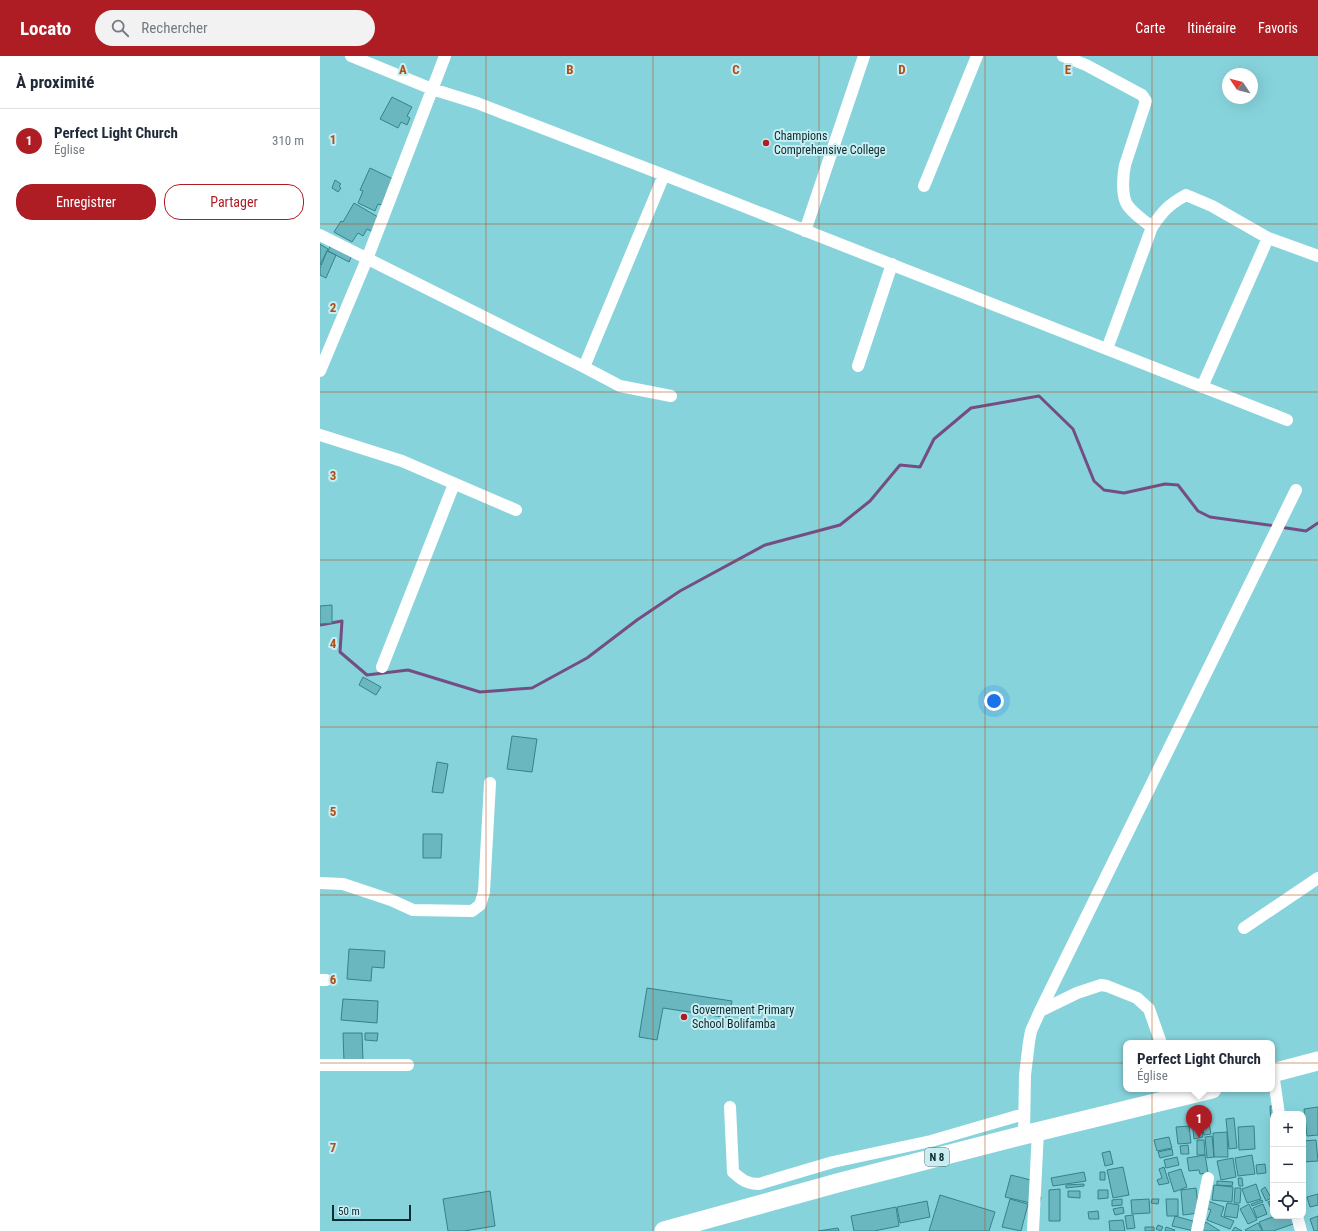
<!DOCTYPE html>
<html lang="fr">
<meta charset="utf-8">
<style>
body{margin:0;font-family:"Roboto Condensed",sans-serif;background:#f2f2f3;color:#1f2937}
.controls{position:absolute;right:12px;bottom:12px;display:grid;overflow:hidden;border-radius:8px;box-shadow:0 4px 16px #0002}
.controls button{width:36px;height:36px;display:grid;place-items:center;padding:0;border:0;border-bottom:1px solid #e0e1e3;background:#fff;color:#1f2937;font:20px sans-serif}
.compass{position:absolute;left:902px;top:12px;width:36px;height:36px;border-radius:50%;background:#fff;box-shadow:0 4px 16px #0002;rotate:305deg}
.scale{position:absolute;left:12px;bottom:10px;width:79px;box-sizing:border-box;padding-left:4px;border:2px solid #0b2c30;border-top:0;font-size:11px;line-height:14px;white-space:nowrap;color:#0b2c30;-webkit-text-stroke:3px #c9edf1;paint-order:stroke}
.you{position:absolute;left:674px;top:645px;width:14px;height:14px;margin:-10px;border:3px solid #fff;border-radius:50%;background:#1a73e8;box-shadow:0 0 0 6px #1a73e833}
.badge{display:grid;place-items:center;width:26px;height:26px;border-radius:50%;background:#af1d24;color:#fff;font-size:13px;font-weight:700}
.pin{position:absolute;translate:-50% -33px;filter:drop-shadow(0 1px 2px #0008)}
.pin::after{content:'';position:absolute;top:21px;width:14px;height:12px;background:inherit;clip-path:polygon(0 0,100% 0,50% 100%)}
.popup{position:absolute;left:803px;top:984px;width:152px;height:52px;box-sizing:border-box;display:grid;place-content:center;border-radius:8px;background:#fff;filter:drop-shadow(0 1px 3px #0005);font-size:13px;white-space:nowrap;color:#747a83}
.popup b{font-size:15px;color:#1f2937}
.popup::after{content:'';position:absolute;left:50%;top:100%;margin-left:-8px;border:8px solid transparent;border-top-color:#fff}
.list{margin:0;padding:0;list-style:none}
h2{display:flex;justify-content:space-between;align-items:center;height:52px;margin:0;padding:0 16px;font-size:17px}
h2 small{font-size:13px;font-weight:400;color:#747a83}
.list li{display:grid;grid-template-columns:26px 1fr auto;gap:12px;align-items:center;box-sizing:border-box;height:64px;padding:0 16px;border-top:1px solid #e0e1e3}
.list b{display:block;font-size:15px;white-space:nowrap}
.list p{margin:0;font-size:13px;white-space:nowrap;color:#747a83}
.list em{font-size:13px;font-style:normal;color:#747a83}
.actions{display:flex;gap:8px;padding:12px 16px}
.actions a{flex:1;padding:9px 0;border:1px solid #af1d24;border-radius:16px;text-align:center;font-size:14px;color:#af1d24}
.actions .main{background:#af1d24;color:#fff}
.icon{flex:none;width:22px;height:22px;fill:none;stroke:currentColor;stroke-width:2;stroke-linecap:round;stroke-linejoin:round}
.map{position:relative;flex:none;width:998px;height:1175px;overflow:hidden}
header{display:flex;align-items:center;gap:24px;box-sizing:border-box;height:56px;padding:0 20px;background:#af1d24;color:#fff}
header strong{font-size:19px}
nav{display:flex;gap:22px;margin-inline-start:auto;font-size:14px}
.search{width:280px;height:36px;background:#f2f2f3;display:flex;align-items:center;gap:10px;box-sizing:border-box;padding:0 14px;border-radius:22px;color:#747a83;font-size:15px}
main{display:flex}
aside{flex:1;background:#fff}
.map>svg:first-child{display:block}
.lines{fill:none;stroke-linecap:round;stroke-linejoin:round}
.stream{stroke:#744e82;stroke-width:3}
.building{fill:#6bb7bf;stroke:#34828a}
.minor{stroke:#fff;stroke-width:12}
.trunk{stroke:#fff;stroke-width:19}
.grid{fill:none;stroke:#b14e15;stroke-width:1;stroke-opacity:0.55}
.poi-dot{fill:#af1d24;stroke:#c9edf1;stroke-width:1.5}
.labels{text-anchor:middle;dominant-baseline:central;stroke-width:4;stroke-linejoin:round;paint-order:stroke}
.shield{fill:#c9edf1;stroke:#44666a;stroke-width:1}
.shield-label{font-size:11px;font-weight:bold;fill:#0b2c30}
.poi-label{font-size:12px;fill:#0b2c30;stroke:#c9edf1;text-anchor:start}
.grid-label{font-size:13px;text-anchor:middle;font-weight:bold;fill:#b14e15;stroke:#c9edf1;stroke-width:4;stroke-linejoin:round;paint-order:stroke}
</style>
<header>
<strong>Locato</strong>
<div class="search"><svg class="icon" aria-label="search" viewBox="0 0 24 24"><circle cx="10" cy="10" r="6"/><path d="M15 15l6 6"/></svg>Rechercher</div>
<nav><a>Carte</a><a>Itinéraire</a><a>Favoris</a></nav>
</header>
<main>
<aside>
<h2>À proximité<small></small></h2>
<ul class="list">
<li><span class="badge">1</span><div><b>Perfect Light Church</b><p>Église</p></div><em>310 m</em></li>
</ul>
<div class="actions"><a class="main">Enregistrer</a><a>Partager</a></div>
</aside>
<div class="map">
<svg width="998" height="1175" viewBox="0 0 998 1175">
<rect width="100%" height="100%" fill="#87d3dc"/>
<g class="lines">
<!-- stream -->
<path class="stream" d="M960 471 986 475 998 467
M0 569 22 565 20 596 47 619 88 614 160 636 212 632 267 602 317 564 360 535 445 489 520 469 550 445 580 409 600 411 614 383 651 352 719 340 753 373 774 425 784 434 804 437 845 428 858 429 878 455 890 461 955 470"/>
</g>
<!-- building -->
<path class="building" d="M72 41 92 51 87 60 90 62 87 69 81 66 78 72 60 63Z
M50 112 73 123 62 149 58 148 55 155 38 147 43 135 40 134Z
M15 124 21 128 19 130 21 132 18 136 12 132Z
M34 147 65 165 57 178 47 173 43 180 38 177 32 186 14 176 21 165 23 166Z
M0 188 8 193 0 209Z
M11 188 32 199 29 206 8 195Z
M7 195 16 199 6 222 0 219V212Z
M12 549V567L0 568V550Z
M43 621 61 631 56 639 39 629Z
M192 680 217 683 212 716 187 713Z
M117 706 128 708 123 737 112 736Z
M103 778H122L121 802H103Z
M29 893 65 895 64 912 52 911 51 925 27 923Z
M327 932 412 945 409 962 343 952 337 984 319 981Z
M23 943 58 945 57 967 21 964Z
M23 977H42L43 1005 24 1006Z
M45 977H58L57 985 45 984Z
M950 1050H958L953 1058V1068H951Z
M998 1051V1079L987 1080 984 1053Z
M914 1062 917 1092 909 1093 906 1063Z
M889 1067 891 1078 884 1079 882 1068Z
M869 1070 871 1087 858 1088 856 1071Z
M934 1070 935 1093 919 1094 918 1071Z
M882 1072 883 1081 874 1083 873 1073Z
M907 1076 908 1101H894L893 1077Z
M892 1080 894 1101 887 1102 885 1081Z
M849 1081 852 1092 837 1095 834 1084Z
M877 1084H884L885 1099H877Z
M996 1084 998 1105 983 1106V1085Z
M868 1089 869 1098H861L860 1090Z
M852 1093 853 1099 840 1102 838 1096Z
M790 1095 793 1108 785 1110 782 1097Z
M885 1099 888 1117 880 1118 879 1114 869 1115 867 1102Z
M932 1099 935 1118 918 1120 915 1102Z
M857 1101 859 1109 846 1112 844 1104Z
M913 1102 916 1121 901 1124 897 1105Z
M951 1103H953V1119Z
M945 1108 946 1117 937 1118 936 1109Z
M803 1111 809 1139 793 1142 787 1114Z
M844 1111 849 1127 839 1129 837 1124 842 1122 839 1113Z
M861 1113 867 1131 854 1136 848 1117Z
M764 1116 766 1125 733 1130 731 1122Z
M780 1116H785V1124H780Z
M691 1119 715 1125 711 1139 721 1141 719 1149 685 1141Z
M918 1122H922L923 1130H919Z
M897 1125 913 1126 912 1130 897 1129Z
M764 1128V1130L746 1132V1129Z
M936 1128 941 1143 927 1147 922 1133Z
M894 1129 913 1131 912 1146 892 1144Z
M945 1131 951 1142 946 1145 941 1134Z
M876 1132 879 1157 863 1159 861 1134Z
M915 1132H921L920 1147H914Z
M740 1133V1165H729V1134Z
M778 1134H788V1142L778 1143Z
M170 1135 175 1170 144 1175H128L123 1143Z
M748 1135H760V1142L748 1141Z
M998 1138V1149L990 1151 987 1141Z
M620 1139 675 1156 669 1175H609Z
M690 1143 708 1148 701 1175 682 1171Z
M802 1143V1149L792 1150V1144Z
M829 1143 830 1157 812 1158 811 1144Z
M832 1143H839L838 1148 831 1147Z
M846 1143H858V1160H847Z
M942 1144 943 1146 932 1150 931 1148Z
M953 1144V1157L948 1146Z
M607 1145 610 1161 580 1167 577 1151Z
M888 1145 904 1151 901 1160 914 1165 910 1173 887 1164 891 1154 886 1152Z
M907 1147 919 1149 917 1162 904 1160Z
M929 1148 937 1164 928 1168 920 1153Z
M943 1148 947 1158 937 1162 933 1152Z
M576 1151 579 1170 554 1175H534L531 1160Z
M803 1151 804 1157 795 1159 793 1153Z
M778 1155 779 1163H769L768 1156Z
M813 1159 815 1172 807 1173 805 1160Z
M855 1160 876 1166 874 1175 852 1170Z
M955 1160H973L976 1167 953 1175H943L939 1166Z
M998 1160V1175H994L990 1163Z
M803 1164 805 1175H790L789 1165Z
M886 1166 900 1175H880Z
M938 1167 942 1174 940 1175H926L925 1174Z
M838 1169 843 1171 841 1175 836 1173Z
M825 1171H834V1175H825Z
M846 1171 855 1174 854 1175H845Z
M915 1171 922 1175H912Z
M518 1172 519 1175H498Z"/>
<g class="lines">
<!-- minor -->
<path class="minor" d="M31 0 112 33 157 47 344 119 967 364
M743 0 766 9 822 39 826 45 805 109C803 119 801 141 808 150 814 158 824 165 832 171 843 155 848 149 866 139L892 150 948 182
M604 130 657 0
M485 175 544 0
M0 179 264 311 344 119
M787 293 832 171
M538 310 572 208
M264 311 300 330 351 340
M0 315 47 203 125 0
M882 331 948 182 998 200
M0 379 82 405 196 454
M62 611 134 428
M0 827 23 828 71 844 93 854 152 855 160 849 164 836 170 727
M924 872 998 822
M0 924H6
M720 955 757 937 781 929 787 930 817 942 829 953 841 987
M0 1009H88
M953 1017 959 1058
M410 1051 413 1116C422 1124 427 1128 439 1128L513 1106 611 1085 704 1058
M704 1079 705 1019 709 986 711 975 720 955 976 434
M977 1160 981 1175
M713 1175 718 1075
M877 1175 888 1122"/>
<!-- trunk -->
<path class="trunk" d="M952 1017 998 1005
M344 1175 521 1126 704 1079 892 1033"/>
</g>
<!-- grid -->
<path class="grid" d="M166 0V1175M333 0V1175M499 0V1175M665 0V1175M832 0V1175M0 168H998M0 336H998M0 504H998M0 671H998M0 839H998M0 1007H998"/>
<!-- markers -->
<g class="poi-dot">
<circle cx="446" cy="87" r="4"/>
<circle cx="364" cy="961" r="4"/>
</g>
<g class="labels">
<!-- shield labels -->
<rect class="shield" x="605" y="1092" width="24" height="18" rx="3"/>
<g class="shield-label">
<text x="617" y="1101">N 8</text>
</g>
<!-- poi labels -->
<g class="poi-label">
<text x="454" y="80">Champions<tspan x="454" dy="14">Comprehensive College</tspan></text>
<text x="372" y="954">Governement Primary<tspan x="372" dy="14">School Bolifamba</tspan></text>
</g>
</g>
<g class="grid-label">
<text x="83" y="18">A</text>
<text x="250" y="18">B</text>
<text x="416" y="18">C</text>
<text x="582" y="18">D</text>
<text x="748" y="18">E</text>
<text x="13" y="88">1</text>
<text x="13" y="256">2</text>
<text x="13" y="424">3</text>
<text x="13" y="592">4</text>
<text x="13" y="760">5</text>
<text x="13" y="928">6</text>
<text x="13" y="1096">7</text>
</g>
</svg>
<div class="controls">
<button>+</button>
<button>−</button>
<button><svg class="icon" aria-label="locate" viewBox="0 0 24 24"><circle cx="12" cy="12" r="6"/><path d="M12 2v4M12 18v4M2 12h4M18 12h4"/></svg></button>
</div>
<svg class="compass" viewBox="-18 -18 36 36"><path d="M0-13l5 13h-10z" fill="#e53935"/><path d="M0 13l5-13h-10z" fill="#747a83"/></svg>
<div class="scale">50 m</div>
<div class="you"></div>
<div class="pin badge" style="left:879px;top:1082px">1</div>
<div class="popup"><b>Perfect Light Church</b>Église</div>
</div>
</main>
